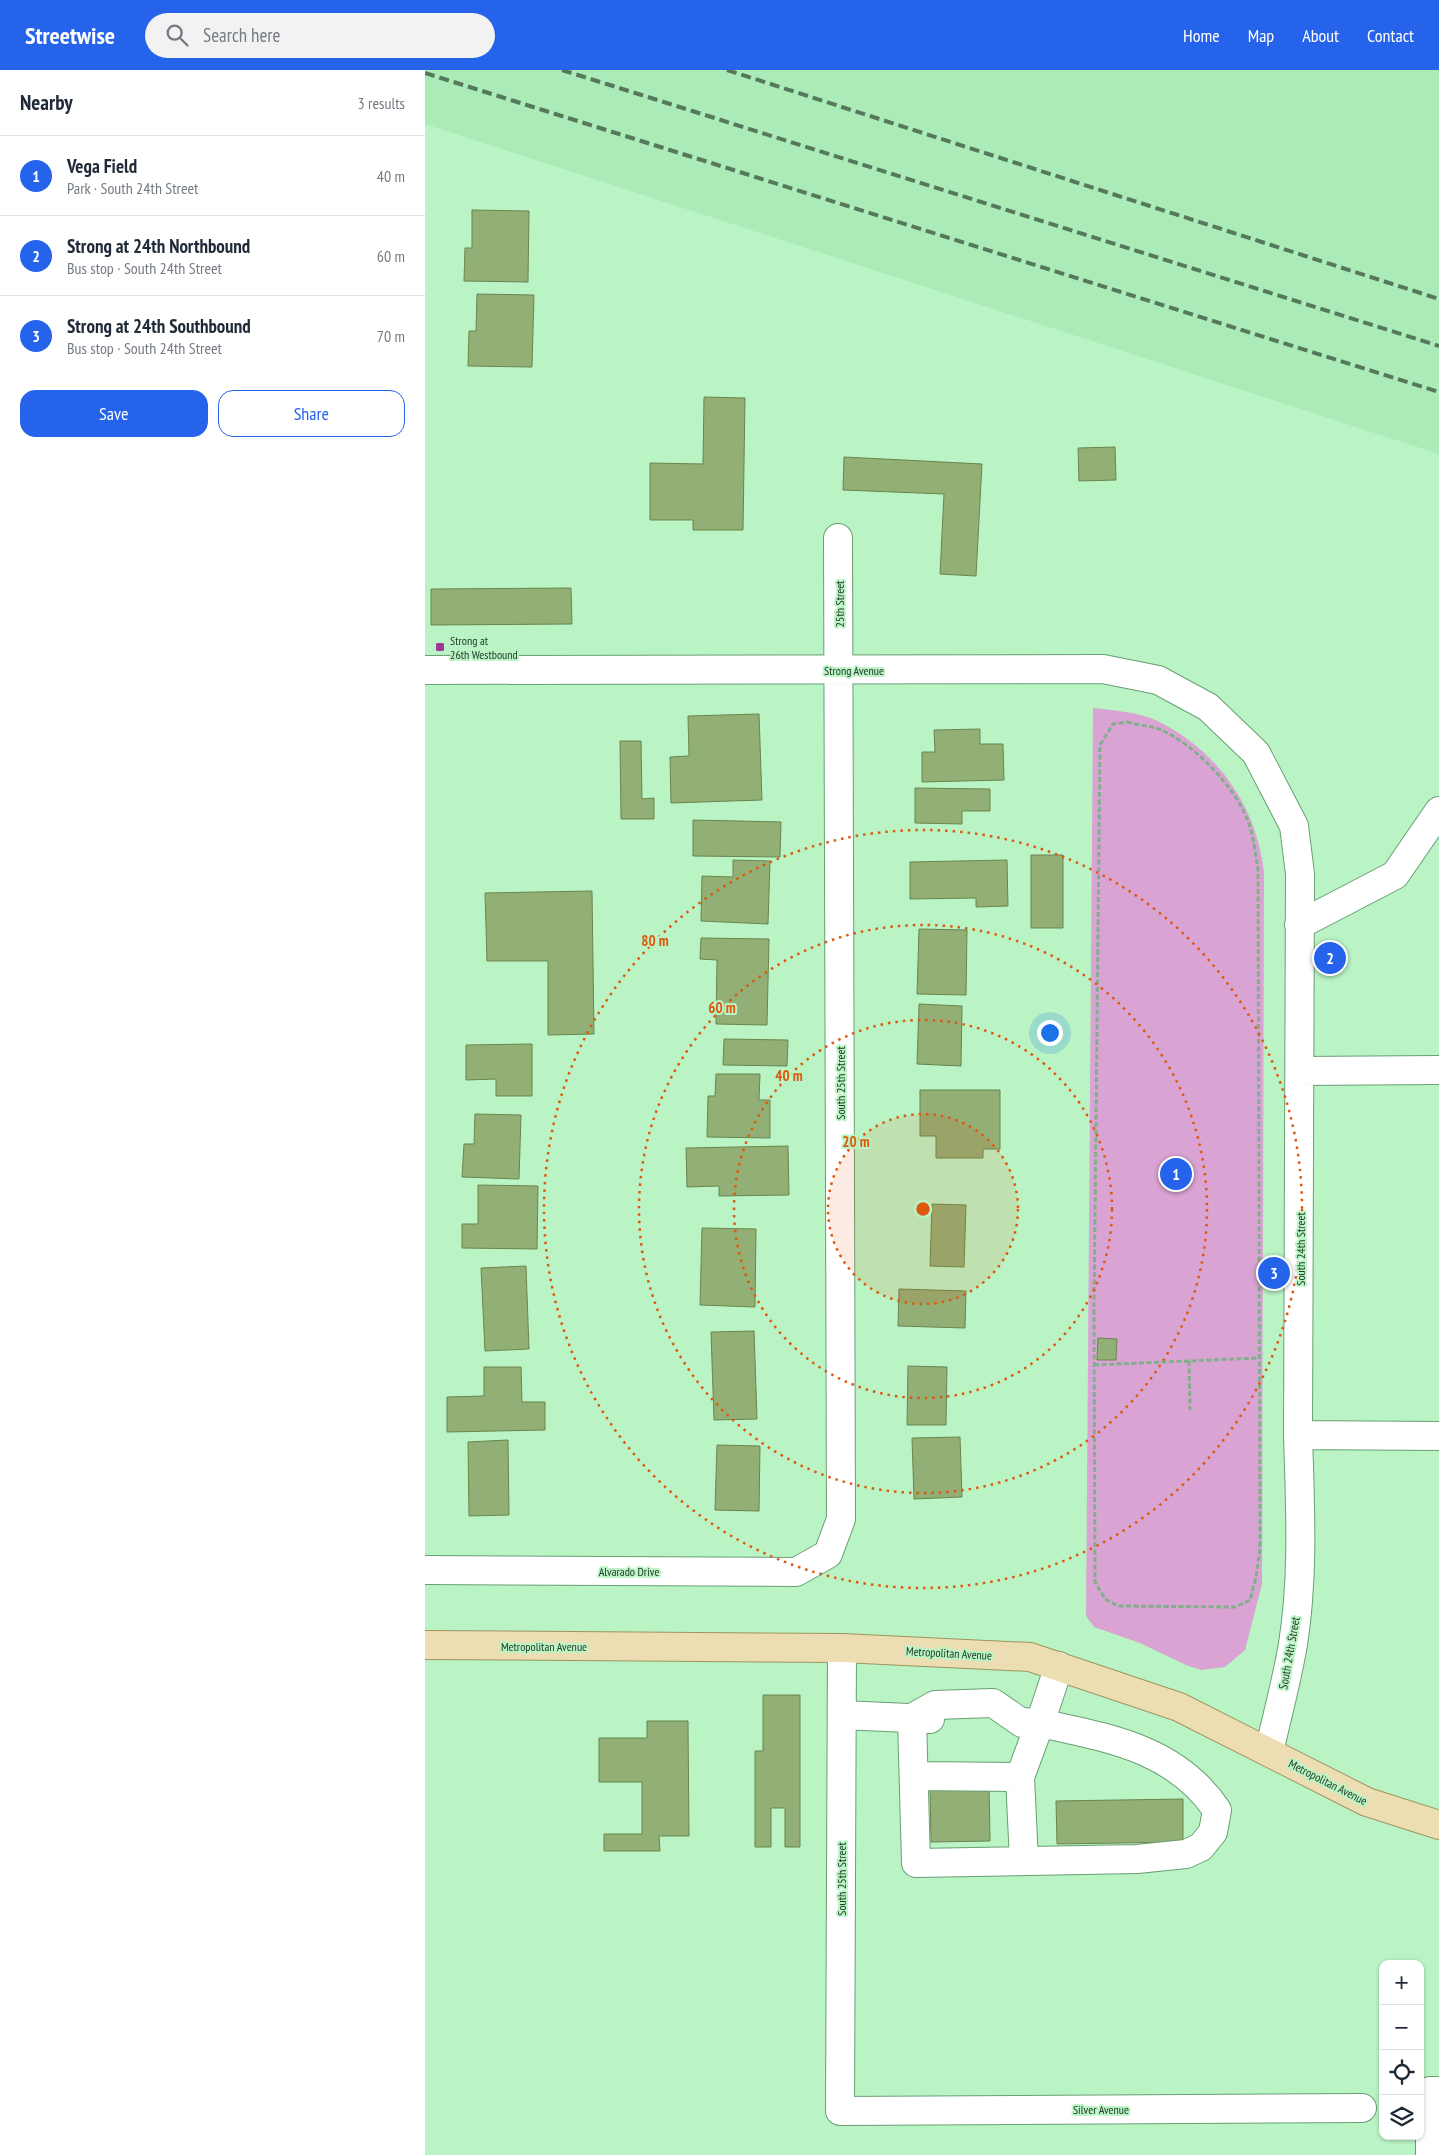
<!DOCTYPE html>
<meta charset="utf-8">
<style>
body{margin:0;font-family:"PT Sans Narrow",sans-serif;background:#f2f2f3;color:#1f2937}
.controls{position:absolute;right:15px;bottom:15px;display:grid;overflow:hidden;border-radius:10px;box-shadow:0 1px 4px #0004}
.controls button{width:45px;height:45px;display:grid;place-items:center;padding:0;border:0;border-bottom:1px solid #e0e1e3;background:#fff;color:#1f2937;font:25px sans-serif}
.you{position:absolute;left:624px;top:962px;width:18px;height:18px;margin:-12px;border:4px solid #fff;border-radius:50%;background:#1a73e8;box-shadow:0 0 0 8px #1a73e833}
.badge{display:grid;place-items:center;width:32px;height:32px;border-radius:50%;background:#2563eb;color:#fff;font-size:16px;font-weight:700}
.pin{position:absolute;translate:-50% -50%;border:2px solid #fff;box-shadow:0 1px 5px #0006}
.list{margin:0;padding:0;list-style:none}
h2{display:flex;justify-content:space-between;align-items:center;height:65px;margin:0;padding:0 20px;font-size:21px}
h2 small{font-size:16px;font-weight:400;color:#747a83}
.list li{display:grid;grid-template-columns:32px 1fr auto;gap:15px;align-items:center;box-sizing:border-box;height:80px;padding:0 20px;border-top:1px solid #e0e1e3}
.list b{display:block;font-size:19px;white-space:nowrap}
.list p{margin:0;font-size:16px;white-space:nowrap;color:#747a83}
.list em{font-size:16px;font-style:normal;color:#747a83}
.actions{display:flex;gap:10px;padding:15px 20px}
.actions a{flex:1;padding:11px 0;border:1px solid #2563eb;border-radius:15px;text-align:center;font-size:18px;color:#2563eb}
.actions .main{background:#2563eb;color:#fff}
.icon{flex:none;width:28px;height:28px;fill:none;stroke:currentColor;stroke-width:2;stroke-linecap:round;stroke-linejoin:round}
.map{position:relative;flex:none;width:1014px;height:2085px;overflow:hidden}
header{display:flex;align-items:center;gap:30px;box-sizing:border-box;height:70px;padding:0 25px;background:#2563eb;color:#fff}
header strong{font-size:24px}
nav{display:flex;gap:28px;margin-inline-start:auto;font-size:18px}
.search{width:350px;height:45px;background:#f2f2f3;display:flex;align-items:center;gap:12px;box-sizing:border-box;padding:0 18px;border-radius:28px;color:#747a83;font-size:19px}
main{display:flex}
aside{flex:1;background:#fff}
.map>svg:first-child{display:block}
.built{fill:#aaebb7}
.green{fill:#d9a4d3}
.building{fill:#92af75;stroke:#69854d}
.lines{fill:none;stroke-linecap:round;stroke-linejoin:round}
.minor-casing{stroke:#689f74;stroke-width:30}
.major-casing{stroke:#9e9561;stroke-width:30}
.path{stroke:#82af8b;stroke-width:3;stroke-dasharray:5 2.5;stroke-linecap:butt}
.minor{stroke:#fff;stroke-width:28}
.major{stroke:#ecddb2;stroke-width:28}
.rail{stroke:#56795d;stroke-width:4;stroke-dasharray:10 5;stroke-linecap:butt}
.ring{fill:none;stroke:#de580d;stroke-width:2.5;stroke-dasharray:2.5 5}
.poi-dot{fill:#9f3799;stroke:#baf4c5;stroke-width:2}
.labels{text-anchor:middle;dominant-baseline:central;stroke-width:4;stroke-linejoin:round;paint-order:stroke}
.street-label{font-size:12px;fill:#243b29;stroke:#baf4c5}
.poi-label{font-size:12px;fill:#243b29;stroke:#baf4c5;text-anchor:start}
.centre{fill:#de580d;stroke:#baf4c5;stroke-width:2.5}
.ring-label{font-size:15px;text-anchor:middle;font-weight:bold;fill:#de580d;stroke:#baf4c5;stroke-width:4;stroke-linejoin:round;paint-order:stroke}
</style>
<header>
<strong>Streetwise</strong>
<div class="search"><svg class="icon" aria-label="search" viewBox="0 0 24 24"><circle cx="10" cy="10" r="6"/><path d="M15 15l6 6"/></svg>Search here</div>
<nav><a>Home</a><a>Map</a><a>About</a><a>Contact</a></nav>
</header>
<main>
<aside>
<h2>Nearby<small>3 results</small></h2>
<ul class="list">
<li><span class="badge">1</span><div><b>Vega Field</b><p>Park · South 24th Street</p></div><em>40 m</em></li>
<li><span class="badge">2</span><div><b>Strong at 24th Northbound</b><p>Bus stop · South 24th Street</p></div><em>60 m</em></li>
<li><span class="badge">3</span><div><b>Strong at 24th Southbound</b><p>Bus stop · South 24th Street</p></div><em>70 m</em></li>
</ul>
<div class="actions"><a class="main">Save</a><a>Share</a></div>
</aside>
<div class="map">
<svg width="1014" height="2085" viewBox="0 0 1014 2085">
<rect width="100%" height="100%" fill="#baf4c5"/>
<!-- built -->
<path class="built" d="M0 0H1014V384L0 54Z"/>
<!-- green -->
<path class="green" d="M668 638C687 640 710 642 728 649 790 677 832 735 839 803L837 1514 820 1580 800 1597 776 1600 761 1595 715 1573 669 1557 661 1546Z"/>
<!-- building -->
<path class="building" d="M47 140 104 141 103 212 39 211 40 178H47Z
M52 224 109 225 107 297 43 296 44 261H51Z
M279 327 320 328 318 460H268V450H225V393L278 394Z
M690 377 691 410 654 411 653 378Z
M419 387 557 394 551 506 515 504 519 424 418 420Z
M146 518 147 554 6 555V519Z
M334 644 337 730 246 733 245 687 264 686 263 646Z
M555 659V674H578L579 710 497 712V682H510L509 660Z
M195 671H216L217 729 229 728V749H196Z
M490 718 565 719V741H537V754L490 753Z
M268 750 356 752 355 787 268 786Z
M606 785H638V858H606Z
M308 790 345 791 343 854 276 851 277 806 308 807Z
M582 790 583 836 551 837V828L485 829V792Z
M167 821 169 964 123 965V891H62L60 823Z
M494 859 542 860 541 925 492 924Z
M276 868 344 869 342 955 291 954 292 890 275 889Z
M494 934 537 936 536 996 492 994Z
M299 969 363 970 362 996 298 995Z
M107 974V1026H71V1009L41 1010V975Z
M291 1004H335L334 1030H345V1068L282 1067 283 1026H290Z
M495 1020H575V1079H558V1088H511V1066H495Z
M50 1044 96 1045 94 1109 37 1107 39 1074H49Z
M363 1076 364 1125 294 1126V1116L262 1117 261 1078Z
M53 1115 113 1116 112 1179 37 1178V1154H53Z
M507 1134 541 1135 539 1197 505 1196Z
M277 1158 331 1159 330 1237 275 1235Z
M101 1196 104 1279 60 1281 56 1198Z
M474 1219 541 1221 540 1258 473 1256Z
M329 1261 332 1349 289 1350 286 1262Z
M673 1268 692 1269 691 1290H672Z
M483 1296 522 1297 521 1355H482Z
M59 1297H96L97 1332H120V1360L22 1362V1327L59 1326Z
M535 1367 537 1427 489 1429 487 1368Z
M83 1370 84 1445 44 1446 43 1372Z
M292 1375 335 1376 334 1441 290 1440Z
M338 1625H375V1777H360V1738H346V1777H330V1681H338Z
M222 1651H263L264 1766H234L235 1781H179V1764H217V1712H174V1668H222Z
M564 1714 565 1771 506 1772 505 1715Z
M758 1729V1772L632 1774 631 1731Z"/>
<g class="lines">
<!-- minor casing -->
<g class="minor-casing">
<path id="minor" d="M0 600 678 599 733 610 783 637 831 683 869 756 875 804 873 1365C875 1434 879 1505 868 1574 862 1610 852 1646 844 1682
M874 855 970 805 1014 741
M875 1001 1014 1000
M873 1365 1014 1366
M0 1500 371 1502 403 1484 416 1449 413 468
M417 1578 415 2041 937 2038
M417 1645 505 1649
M596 1652 615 1653 634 1596
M597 1653 568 1633 510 1635 487 1648 491 1793 712 1789 761 1784 776 1777 788 1762 792 1740C750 1678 683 1668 615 1653L595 1707 599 1791
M489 1706 595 1707
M1005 2085V2021H1014"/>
</g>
<!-- major casing -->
<g class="major-casing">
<path id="major" d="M0 1575 417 1578 605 1587 754 1637 942 1732 1014 1755"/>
</g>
<!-- path -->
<path class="path" d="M702 652C713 655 726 656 736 660 767 673 806 713 820 744 828 761 830 781 833 800L835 1479 831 1507 825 1530 810 1537 693 1536 680 1529 670 1512 669 1238 675 675 688 654Z
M764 1291 765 1340
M669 1295 833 1288"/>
<!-- minor -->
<use href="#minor" class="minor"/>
<!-- major -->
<use href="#major" class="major"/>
<!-- rail -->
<path class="rail" d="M137 0 1014 276
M302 0 1014 229
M0 3 1014 322"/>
</g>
<!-- distance rings -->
<circle cx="498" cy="1139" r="95" fill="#de580d" fill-opacity=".12"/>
<g class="ring">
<circle cx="498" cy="1139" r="95"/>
<circle cx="498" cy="1139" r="189"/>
<circle cx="498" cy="1139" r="284"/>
<circle cx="498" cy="1139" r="379"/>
</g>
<!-- markers -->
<rect class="poi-dot" x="10" y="572" width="10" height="10" rx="2.5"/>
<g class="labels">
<!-- street labels -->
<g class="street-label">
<text transform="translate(414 534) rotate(-90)">25th Street</text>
<text x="429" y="600">Strong Avenue</text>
<text transform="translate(415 1013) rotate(-90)">South 25th Street</text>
<text transform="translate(875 1179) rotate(-90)">South 24th Street</text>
<text x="204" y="1501">Alvarado Drive</text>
<text x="119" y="1576">Metropolitan Avenue</text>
<text transform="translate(524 1583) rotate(3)">Metropolitan Avenue</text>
<text transform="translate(864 1583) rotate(-80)">South 24th Street</text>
<text transform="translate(903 1712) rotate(27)">Metropolitan Avenue</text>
<text transform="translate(416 1809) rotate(-90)">South 25th Street</text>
<text x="676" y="2039">Silver Avenue</text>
</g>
<!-- poi labels -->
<g class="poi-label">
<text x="25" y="570">Strong at<tspan x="25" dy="14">26th Westbound</tspan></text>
</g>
</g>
<circle cx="498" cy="1139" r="8" class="centre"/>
<g class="ring-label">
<text x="230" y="876">80 m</text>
<text x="297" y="943">60 m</text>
<text x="364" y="1011">40 m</text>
<text x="431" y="1077">20 m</text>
</g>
</svg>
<div class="controls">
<button>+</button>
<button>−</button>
<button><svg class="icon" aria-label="locate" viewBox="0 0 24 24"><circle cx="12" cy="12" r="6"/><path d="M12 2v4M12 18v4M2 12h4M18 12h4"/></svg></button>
<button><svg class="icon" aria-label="layers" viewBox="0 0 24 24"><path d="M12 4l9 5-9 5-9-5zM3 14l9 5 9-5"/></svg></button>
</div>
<div class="you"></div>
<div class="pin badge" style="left:751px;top:1104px">1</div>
<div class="pin badge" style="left:905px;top:888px">2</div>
<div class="pin badge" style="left:849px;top:1203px">3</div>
</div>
</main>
